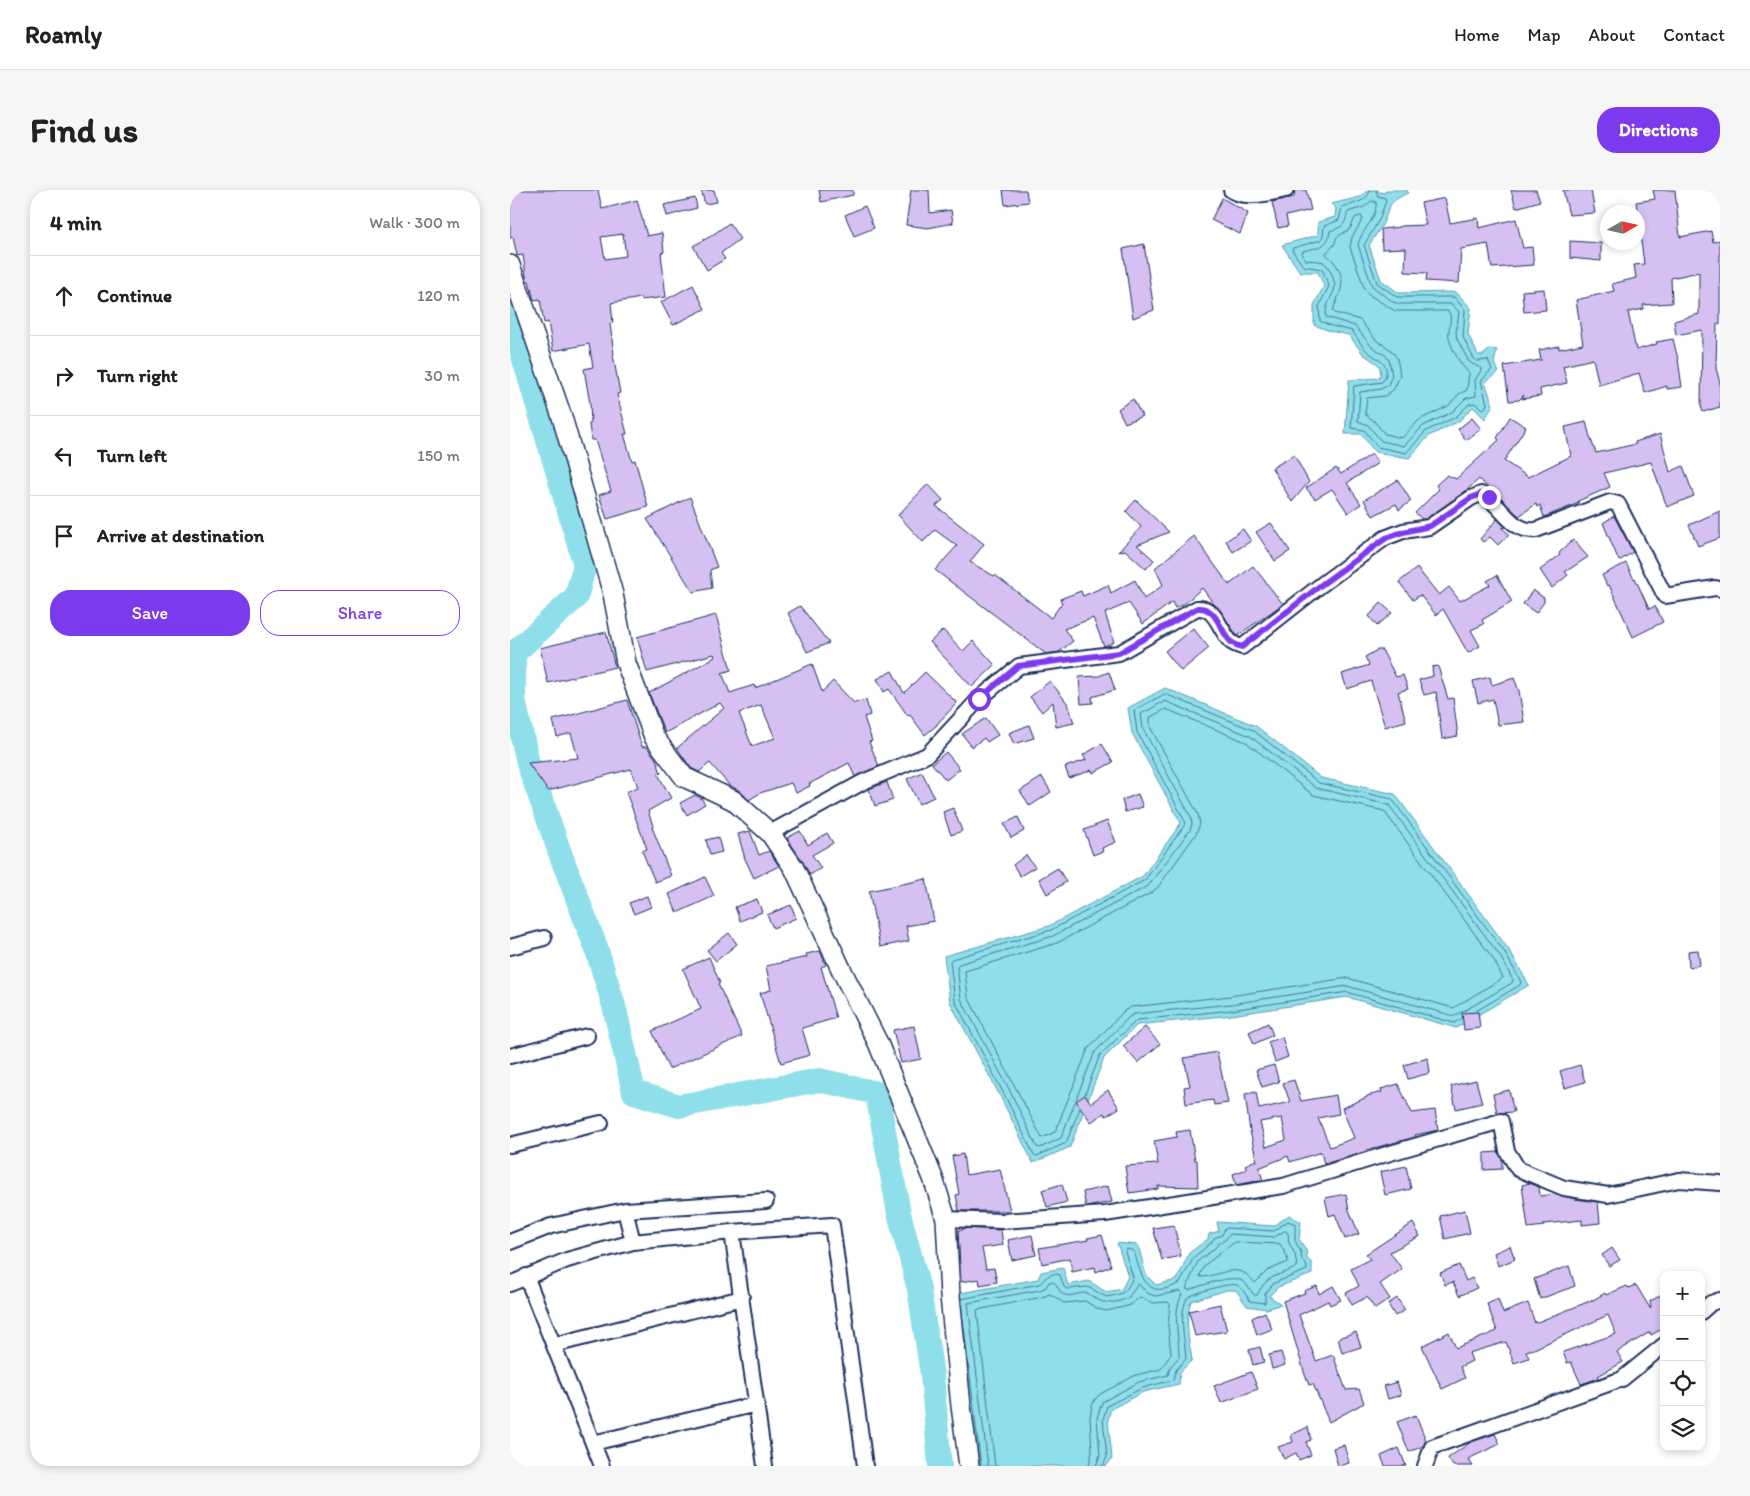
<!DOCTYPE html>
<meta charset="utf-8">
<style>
body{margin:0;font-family:Itim,sans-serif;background:#f6f6f6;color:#222}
.controls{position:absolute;right:15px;bottom:15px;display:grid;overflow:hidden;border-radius:10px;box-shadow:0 2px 8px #0003}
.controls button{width:45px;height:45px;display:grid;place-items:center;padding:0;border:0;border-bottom:1px solid #e0e0e0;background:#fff;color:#222;font:25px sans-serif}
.compass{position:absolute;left:1090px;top:15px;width:45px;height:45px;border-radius:50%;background:#fff;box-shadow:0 2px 8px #0003;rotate:81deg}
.stop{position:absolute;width:15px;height:15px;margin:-11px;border:4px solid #7c3aed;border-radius:50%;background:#fff}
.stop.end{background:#7c3aed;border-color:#fff;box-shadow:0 1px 5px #0008}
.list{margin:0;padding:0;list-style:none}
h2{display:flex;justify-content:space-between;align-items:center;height:65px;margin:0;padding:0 20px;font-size:21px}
h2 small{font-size:16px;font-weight:400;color:#767676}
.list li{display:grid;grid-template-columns:32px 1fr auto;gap:15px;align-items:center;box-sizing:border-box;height:80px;padding:0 20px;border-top:1px solid #e0e0e0}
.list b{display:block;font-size:19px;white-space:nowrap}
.list em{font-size:16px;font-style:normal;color:#767676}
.actions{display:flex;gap:10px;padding:15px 20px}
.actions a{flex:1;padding:11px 0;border:1px solid #7c3aed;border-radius:20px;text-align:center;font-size:18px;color:#7c3aed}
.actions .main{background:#7c3aed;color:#fff}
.icon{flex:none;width:28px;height:28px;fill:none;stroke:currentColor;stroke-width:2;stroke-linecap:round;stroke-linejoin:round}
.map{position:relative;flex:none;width:1210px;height:1276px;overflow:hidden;border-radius:20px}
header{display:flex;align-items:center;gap:30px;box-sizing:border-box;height:70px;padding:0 25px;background:#fff;border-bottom:1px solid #e0e0e0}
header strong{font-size:24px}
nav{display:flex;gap:28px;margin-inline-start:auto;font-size:18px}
.intro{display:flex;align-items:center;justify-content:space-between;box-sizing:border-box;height:120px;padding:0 30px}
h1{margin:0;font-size:35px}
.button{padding:12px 22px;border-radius:20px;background:#7c3aed;color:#fff;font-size:18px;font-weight:700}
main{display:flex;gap:30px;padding:0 30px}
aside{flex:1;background:#fff;border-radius:20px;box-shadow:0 2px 8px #0003}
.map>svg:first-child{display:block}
.water{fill:#8edfe9;stroke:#6099b1}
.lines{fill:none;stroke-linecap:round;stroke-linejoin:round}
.shore{stroke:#497596;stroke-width:1}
.river{stroke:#8edfe9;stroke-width:24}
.building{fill:#d5c0f1;stroke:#1b2f5e;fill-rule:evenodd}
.street-casing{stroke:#1b2f5e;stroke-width:18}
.secondary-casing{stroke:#1b2f5e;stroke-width:22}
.street{stroke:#fff;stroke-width:14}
.secondary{stroke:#fff;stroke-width:19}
.route{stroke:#7c3aed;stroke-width:6}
</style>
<header>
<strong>Roamly</strong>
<nav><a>Home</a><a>Map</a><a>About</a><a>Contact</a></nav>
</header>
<div class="intro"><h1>Find us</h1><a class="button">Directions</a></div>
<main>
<aside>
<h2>4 min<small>Walk · 300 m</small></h2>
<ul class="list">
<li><svg class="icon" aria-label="ahead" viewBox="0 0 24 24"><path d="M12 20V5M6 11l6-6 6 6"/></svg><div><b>Continue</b></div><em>120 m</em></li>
<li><svg class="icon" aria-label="right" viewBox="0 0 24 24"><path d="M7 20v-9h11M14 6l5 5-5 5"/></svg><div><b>Turn right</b></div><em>30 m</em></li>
<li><svg class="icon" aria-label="left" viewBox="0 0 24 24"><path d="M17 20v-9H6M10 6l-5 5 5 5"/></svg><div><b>Turn left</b></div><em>150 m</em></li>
<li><svg class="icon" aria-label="arrive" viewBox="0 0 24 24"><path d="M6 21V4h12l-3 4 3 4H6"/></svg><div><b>Arrive at destination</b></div></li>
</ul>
<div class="actions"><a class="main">Save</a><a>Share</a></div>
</aside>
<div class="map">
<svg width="1210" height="1276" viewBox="0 0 1210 1276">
<rect width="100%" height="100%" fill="#fff"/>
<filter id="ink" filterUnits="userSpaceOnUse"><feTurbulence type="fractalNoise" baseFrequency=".02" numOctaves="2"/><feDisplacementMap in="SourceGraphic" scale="10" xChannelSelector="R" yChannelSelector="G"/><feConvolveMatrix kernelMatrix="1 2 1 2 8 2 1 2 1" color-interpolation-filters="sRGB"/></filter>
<g filter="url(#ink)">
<!-- water -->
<path class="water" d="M858 0H868L869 2 875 3 876 0H897L898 3C879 12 881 13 874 31 870 40 864 47 859 55L871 90 889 103 946 102 961 118 958 144 968 165H973L980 159 987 160 984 173 989 182 975 192 983 215 975 229 963 217 949 231 919 246 899 268 865 262 851 244H835L839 190 869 188 871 183 869 175 853 164 839 145 820 141 804 135V115L814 96 808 82H790L772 55 808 45V32L825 27 826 18 821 14 850 7Z
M655 498 746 536 811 588 885 604 999 760 1019 795 946 838 837 807 722 825 627 835 594 868 560 957 523 973 489 904 440 812 434 766 539 736 633 686 671 633 622 543 618 518Z
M779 1025 791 1032 789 1049 796 1060 797 1069 802 1073V1084L768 1097 759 1106 771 1114 757 1119 737 1116 726 1100H717L681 1111C674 1131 679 1150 682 1170L670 1182 669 1194 633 1202 601 1219 598 1229 602 1269 596 1276H467L445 1104 528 1089 531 1082 553 1078 558 1095 579 1091 596 1102 612 1099 618 1086 607 1053 628 1055 636 1085 646 1095 667 1090 679 1063 698 1049 699 1044 709 1041 707 1032 764 1036Z"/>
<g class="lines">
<!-- shore -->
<path class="shore" d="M860 0C858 13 842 13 832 17L829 30 814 36 813 46 811 50 783 58 782 60 793 76 812 79 819 96 809 116 810 131 822 136 842 141C847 147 851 155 857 161 866 169 885 174 872 192L844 196 841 238 854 240 868 257 896 263 916 241 946 227 959 214 965 213 972 219 975 218 977 214 971 191 982 179 978 170 968 171 964 169 953 147 955 120 944 107H887L867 93 854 55 869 30 876 11 875 8 868 6 866 0
M862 11 866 12C868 28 851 40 848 55L862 96 883 112 889 114H942L949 122 946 143 947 149 959 172 972 179 965 190 966 206 956 208 942 222 913 236 894 256 871 251 858 235 848 231 850 202 871 199 878 195 882 185 879 170 875 165 861 156 845 136 816 127C815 116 820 110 824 101 827 93 820 76 813 72 808 70 801 71 796 70L792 64 793 61C808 57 818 58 820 41 834 36 834 36 838 22L854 17Z
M851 26 853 29 842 47 840 57 855 100 861 106 885 121H938C944 128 937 139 939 148 942 160 950 174 959 183L957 200 949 204 938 216 909 230 892 248 875 244 864 231 855 224 857 208 875 206 884 199 890 185 887 168 881 160 866 150 850 130 825 123 823 121C829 101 839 93 824 72 821 68 818 67 816 63L824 55 827 47 840 39 845 28Z
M656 519 736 552 803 605 874 621 984 770 993 788 943 818 837 788 720 806 621 817 614 821 578 859 545 942 532 948 458 807 455 781 547 753 641 703 648 697 686 644 690 634 688 624 640 537V528Z
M575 904 590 865 627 830 722 820 837 802 944 833 951 829
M566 909 585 862 619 827 624 824 721 814 837 796 944 826 951 822
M565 912 551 948 530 958 527 957 499 899 451 809 447 776 449 774 543 746 638 696 680 640 682 634 681 627 633 539 631 524 655 511 740 546 806 598 879 615 990 766 1003 790 1002 793 952 822
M570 918 556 953 527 966 524 965 493 902 445 811 440 771 442 769 541 740 635 690 676 633 627 542 624 520 655 504 743 540 809 593 882 609 995 763 1011 792 1010 795 966 821
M775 1041 778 1043 779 1053 785 1064 787 1077C769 1087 758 1083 747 1105H744C740 1100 736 1092 730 1090 719 1085 691 1096 679 1100L676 1099 688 1071 705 1058 709 1053 715 1050 720 1044 764 1047Z
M725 1052 770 1054 777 1066 778 1072 757 1081 745 1093C742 1090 740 1087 736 1084 722 1075 705 1087 691 1087L690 1085 695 1075Z
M451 1109 529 1094C536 1089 538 1081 550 1085L554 1097 557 1099 578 1097 596 1107C613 1104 616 1104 623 1087L615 1062 617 1059 624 1061C632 1088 636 1111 670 1093L684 1067 701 1053 704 1048 712 1045 715 1038 764 1041 778 1031 785 1034V1051L791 1062 792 1071 797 1076V1080L764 1093 755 1104V1113L740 1111C737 1107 732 1097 727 1095 720 1092 684 1103 677 1108 668 1128 675 1148 676 1169L666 1180 663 1190 632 1198 597 1216 593 1229 597 1267 593 1276
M453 1130 471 1276
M478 1276 458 1113 530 1100 536 1097 539 1092C549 1090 546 1102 555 1105 562 1107 568 1103 574 1103 578 1103 581 1106 585 1108 595 1115 606 1113 618 1108L628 1094 639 1104 645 1106 671 1101 672 1104C662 1125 669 1145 669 1167L660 1177 658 1185 629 1192 592 1212 587 1228 590 1265 586 1276
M485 1276 467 1120 532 1107 540 1104 554 1113 575 1111 588 1119 596 1121 618 1116 630 1107 643 1113 658 1112 660 1114 658 1136 661 1164 651 1179 626 1185 592 1203 586 1208 582 1215 580 1228 582 1262 579 1276"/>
<!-- river -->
<path class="river" d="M0 122 75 375 66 407 4 463V510L18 573 53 671 86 757 104 816 124 902 169 916 309 890 367 903 389 1023 409 1099 422 1185 430 1276"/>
</g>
<!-- building -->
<path class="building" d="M0 0H88L92 19 127 10 137 46 152 43 154 62 151 63 156 107 131 110V108L101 113 103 133 100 134 104 164 103 165 110 203 107 204 117 244H114L122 271 125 270 138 317 97 329 89 305 101 301 85 250H81L79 234 81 233 80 214 74 179 83 177 79 154 43 161 38 132 34 133 30 109 24 110 19 91H17L16 86 13 65 7 66 3 47 0 48ZM113 44 116 66 95 69 91 47Z
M191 0H204L207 12 195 14Z
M309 0H343V5L311 12Z
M401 0H419L420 23 441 20 443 33 418 38 396 35Z
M493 0H516L518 12 495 15Z
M785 0H796L801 20 776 26 778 36 768 38 762 12 784 7Z
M1001 0H1026L1030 11 1006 18Z
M1053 0H1081L1085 23 1059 25Z
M1143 0H1165L1170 47 1201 41 1203 52 1210 50V134H1207L1206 178 1210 193V217L1193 222 1191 216 1192 140 1166 145 1164 131 1189 124V82L1161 88 1162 113 1133 115 1134 119 1118 122 1126 160 1147 154 1146 152 1163 149 1168 169 1172 197 1157 199V196L1135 203 1129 183 1089 195 1083 169 1053 176 1057 193 1030 199 1031 206 1012 209 1014 205 1009 210 999 211 994 176 1031 170 1029 160 1049 156V159L1073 154 1066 110 1104 101 1102 94 1126 88 1124 75 1134 74 1126 12 1145 9Z
M185 8 187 18 157 26 154 15Z
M712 8 738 23 730 44 701 30Z
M935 8 940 33 968 28 969 38 1006 29 1013 58 1022 57 1024 75 982 78 978 54 951 59 949 93 916 91 917 83 895 82 896 58 872 59 871 39 890 37V36L916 35 911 13Z
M355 16 364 38 344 46 335 25Z
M219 33 230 49 211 63 215 69 197 80 183 56 201 46Z
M1060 51 1091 53V71L1060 68Z
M634 54 644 120 623 128 613 59Z
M183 95 195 119 163 135 151 112Z
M1034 99 1036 120 1014 122 1012 101Z
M623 209 632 226 615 233 608 219Z
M1000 227 1016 237 994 271 1018 287 1061 266 1055 237 1076 232 1080 247 1086 263 1126 254 1125 252 1150 244 1160 282 1173 276 1184 306 1157 317 1141 272 1094 283 1100 297 1068 311 1069 313 1034 327 1030 315 1027 317 1026 314 1009 326 969 289 957 300 916 329H912L905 323 929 299 926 295 937 285 946 289 989 250 987 248Z
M962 228 971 239 956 250 948 239Z
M862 264 868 273 837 293 851 314 838 323 822 299 805 309 796 298 826 278 831 284Z
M784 265 799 292 782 312 762 278Z
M888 290 901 311 889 320 886 314 863 326 854 310Z
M418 294 433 310 426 316 474 354 460 372 484 386 485 385 541 428 552 413 550 409 571 401 573 406 598 395 601 403 625 390 634 409 653 395 645 378 684 346 719 395 743 376 773 414 727 446 710 420 703 413 692 398 674 414 665 418 662 412 633 434 619 413 595 423 604 452 594 456 583 428 554 439 563 451 549 462 536 464 425 380 447 356 425 340 413 352 388 325Z
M180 307 207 377 200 380 202 398 183 402 137 329Z
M626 310 659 342 627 355 644 370 636 379 615 360 608 362 631 337 616 321Z
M1210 321V348L1188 356 1179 335Z
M1104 326 1123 362 1109 371 1093 333Z
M987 329 995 337 992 338 999 344 988 355 980 347 973 352 970 349Z
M761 333 780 361 765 371 746 342Z
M733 339 741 351 723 362 716 351Z
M1063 350 1078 367 1055 382 1058 385 1042 398 1030 380 1050 365 1049 363Z
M1116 373 1124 389 1125 388 1139 419 1145 416 1153 432 1123 447 1099 395 1097 396 1092 385Z
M907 378 929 405 939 397 950 411 980 395 977 391 987 385 1002 412 972 430 974 434 961 440 970 456 958 463 933 419 926 425 910 405 903 410 889 392Z
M1023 400 1034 408V412L1026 423 1013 414Z
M871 413 882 423 867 436 859 426Z
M290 416 319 453 297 462 278 423Z
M206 425 221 480 212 483 220 503 244 495 245 498 302 474 312 502 323 491 344 513 356 510 360 525 354 527 362 551 359 552 369 576 345 587 339 573 299 594 300 596 286 603 281 593 250 603 239 610 230 601 219 595 200 573 189 582 181 578 167 558 214 518 210 513 155 543 139 503 205 467 204 464 137 482 127 447ZM251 515 265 548 242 556 229 523Z
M683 438 699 458 671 481 655 461Z
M433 440 453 461 463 451 485 475 462 497 420 452Z
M96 442 105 477 38 493 30 458Z
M867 460H872L886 487 893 485 898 499 888 502 896 531 875 537 861 491 837 499 832 484 859 475 855 467Z
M928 476 938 509 943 508 948 546 932 549 926 502 914 505 909 490 923 486 922 477Z
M382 481 394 503 415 482 447 513 427 534V535L415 545 400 525 398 526 379 499 374 502 367 489Z
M599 482 605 500 582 507 583 513 571 514 569 487 589 486Z
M980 487 982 495 1004 488 1009 501 1014 532 988 535 983 509 968 513 963 491Z
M540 491 558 514 564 533 546 537 543 512 532 522 520 507Z
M117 510 132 557 136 556 146 569 151 583 148 584 161 608 138 621 143 636 142 637 161 686 145 692 132 661 137 659 116 602 128 597 121 579 38 601 18 573 68 568 61 543 47 547 43 530Z
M476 528 488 545 477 552 474 548 462 557 452 544Z
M519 535 524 548 504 554 499 543Z
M592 554 603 572 583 583 582 580 559 588 555 577 576 570 573 565Z
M436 562 450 579 436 590 422 574Z
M412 582 424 607 409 614 397 589Z
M532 587 541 602 520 616 510 601Z
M377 592 383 610 365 616 359 599Z
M628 604 633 617 615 622 612 610Z
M185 605 191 608 195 614 177 625 170 613Z
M443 618 452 641 441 645 433 622Z
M508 627 514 641 501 648 494 634Z
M597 631 606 652 592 658 593 661 583 665 574 640Z
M240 641 249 665 259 661 269 676 244 688 235 669 228 644Z
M290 641 298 655 317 643 323 653 302 665 311 678 300 685 293 672 277 648Z
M208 647 212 662 200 665 196 650Z
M516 665 525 677 510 686 503 675Z
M548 678 556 692 537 704 529 689Z
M195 687 204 706 167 723 159 704Z
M416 689 424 731 396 736 399 751 370 757 359 701Z
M137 706 141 717 124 724 119 713Z
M247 709 252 722 230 731 225 717Z
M281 715 286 728 263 738 257 725Z
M219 743 227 754 206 771 197 760Z
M1188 760 1190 775 1179 777 1178 761Z
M310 761 316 775 311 777 326 828 292 838 300 865 271 873 250 803 261 800 256 776 297 767 296 764Z
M199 767 210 793 208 794 232 846 159 879 142 841 191 819 173 779Z
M968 822 970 838 954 840 952 823Z
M758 833 763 845 744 854 739 842Z
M404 836 411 869 391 873 383 840Z
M635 837 650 854 628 873 613 856Z
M772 847 778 867 765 872 758 852Z
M707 862 718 913 704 915 703 910 676 914 674 897 680 896 674 868Z
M918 868 920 883 898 889 894 875Z
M764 875 769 892 752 897 746 880Z
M1070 875 1075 892 1055 898 1050 881Z
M784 890 791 911 826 905 829 924 808 928 820 957 844 948 832 918 857 907V906L872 902 871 899 888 894 902 923 925 920 928 940 905 945 906 947 856 960 857 961 814 974 811 962 780 972 778 966 749 978 753 990 726 995 723 984 737 979 735 975 746 970 747 972 740 941 735 904 746 902 749 919 780 912 773 893ZM772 928 776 950 756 957 750 932Z
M966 890 972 913 946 919 941 896Z
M598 900 609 918 596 926 594 923 581 932 566 911 575 905 581 913Z
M999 900 1004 922 987 923 983 904Z
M680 940 685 970H687L688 997 648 996V999L619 1003 615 976 648 974 644 951 667 947 666 942Z
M988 962 992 969V979L974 980V963Z
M453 964 456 985 490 979 500 1021H449L446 1005 449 1004 442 966Z
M896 976 901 999 875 1005 870 982Z
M1020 993 1029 997 1030 1006 1046 1004 1065 1009 1088 1012 1090 1033 1072 1035V1030L1034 1034V1036L1018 1038 1012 995Z
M552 994 557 1012 537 1017 532 1000Z
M598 996 602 1012 576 1017 573 1002Z
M836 1004 839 1020 849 1044 835 1049 825 1024 819 1026 815 1008Z
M955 1020 960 1043 935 1049 930 1026Z
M903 1033 910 1046 880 1062 892 1079 870 1094 880 1109 865 1119 857 1107 842 1115 836 1103 849 1096 841 1079 860 1069 856 1064Z
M664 1035 671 1066 652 1070 643 1038Z
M452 1038 491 1040 493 1055 472 1058 476 1079 484 1078 487 1092 470 1095 469 1089 451 1092 448 1040H453Z
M522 1045 526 1065 502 1070 498 1050Z
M592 1045 601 1076 586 1082 585 1077 562 1082 560 1068 532 1074 529 1058 578 1050 577 1048Z
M1000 1056 1005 1069 988 1076 984 1063Z
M1102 1058 1110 1070 1099 1076 1092 1065Z
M949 1075 956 1091 962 1088 967 1098 949 1106 943 1092 935 1095 930 1083Z
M1059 1076 1065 1096 1030 1109 1024 1089Z
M1126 1095 1140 1118 1141 1117 1140 1111 1154 1104V1138L1141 1145 1140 1142 1107 1162 1113 1172 1088 1186 1089 1188 1071 1194 1061 1172 1057 1173 1053 1162 1106 1144 1098 1125 1024 1159 1016 1161 1019 1168 1004 1173 996 1152 959 1163 962 1171 950 1177 955 1188 932 1199 912 1156 939 1142 946 1158 987 1141 977 1114 988 1109 993 1123 1018 1113 1025 1133 1085 1109 1095 1103 1096 1105 1117 1096 1118 1098Z
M807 1096 809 1104 823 1096 831 1110 820 1115 818 1111 789 1125 806 1171 823 1165 836 1200 849 1199 854 1213 819 1232 803 1194 799 1195 795 1185 773 1111 795 1103 794 1101Z
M887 1108 895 1120 885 1126 878 1114Z
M710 1114 717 1141 685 1146 679 1121Z
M755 1122 762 1139 747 1145 742 1128Z
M846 1142 851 1157 832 1163 828 1148Z
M750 1157 754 1172 743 1175 739 1160Z
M771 1162 775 1175 762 1179 759 1165Z
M741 1182 748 1199 711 1213 704 1196Z
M887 1192 891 1205 878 1209 874 1196Z
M906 1225 916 1251 913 1256 899 1262 887 1232Z
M798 1237 801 1250 796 1252 801 1265 789 1270 786 1263 774 1269 768 1257 783 1252 781 1245Z
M985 1244 990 1254 958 1269 963 1276H943L938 1268 961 1252Z
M834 1255 839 1273 828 1276 823 1258Z
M889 1258 896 1276H875L871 1266Z"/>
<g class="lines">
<!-- street casing -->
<g class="street-casing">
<path id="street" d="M721 0C734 10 761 3 776 0
M260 643 353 592 417 565 469 509 509 476 609 463 687 418C706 416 709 440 721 452 724 454 728 456 732 457L811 395 875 348 893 341 919 337 961 308 971 304C992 313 1000 343 1026 340L1100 312 1108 314 1155 406 1205 398 1210 399
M0 757 34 748
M0 866 77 846
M0 955 91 933
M115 1020 123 1052
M436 1029 492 1031 595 1024 773 996 877 964 991 931 997 961 1008 979 1054 998 1098 1005 1169 990 1210 993
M222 1042 255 1276
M0 1052 41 1036 115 1020 256 1011
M16 1086 92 1276
M0 1094 57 1070 123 1052 222 1042 322 1035 355 1276
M1191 1122 1201 1113 1210 1110
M44 1155 232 1108
M83 1253 247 1214
M915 1276 922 1257 1112 1189 1154 1155"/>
</g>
<!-- secondary casing -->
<g class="secondary-casing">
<path id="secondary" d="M0 75 52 227 103 404 116 473 144 547 174 587 223 610 260 643 284 678 332 781 368 853 423 988 436 1029 440 1106 451 1216 459 1276"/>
</g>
<!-- street -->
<use href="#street" class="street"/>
<!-- secondary -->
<use href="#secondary" class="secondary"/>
</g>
</g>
<g class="lines" filter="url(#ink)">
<!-- route -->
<path class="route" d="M469 509 508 476 609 463 687 418C707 416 709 440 721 452 724 454 728 456 732 457L811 395 876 348 893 342 920 336 961 308 971 304 979 307"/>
</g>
</svg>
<div class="controls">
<button>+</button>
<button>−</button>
<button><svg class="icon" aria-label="locate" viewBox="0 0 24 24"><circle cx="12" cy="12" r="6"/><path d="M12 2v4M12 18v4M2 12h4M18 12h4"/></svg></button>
<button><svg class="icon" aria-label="layers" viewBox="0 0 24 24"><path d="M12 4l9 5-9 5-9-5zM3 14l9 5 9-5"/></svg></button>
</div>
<svg class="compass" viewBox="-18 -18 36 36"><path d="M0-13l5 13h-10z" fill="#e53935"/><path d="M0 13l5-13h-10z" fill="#767676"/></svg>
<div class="stop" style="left:469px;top:509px"></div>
<div class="stop end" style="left:979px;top:307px"></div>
</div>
</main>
